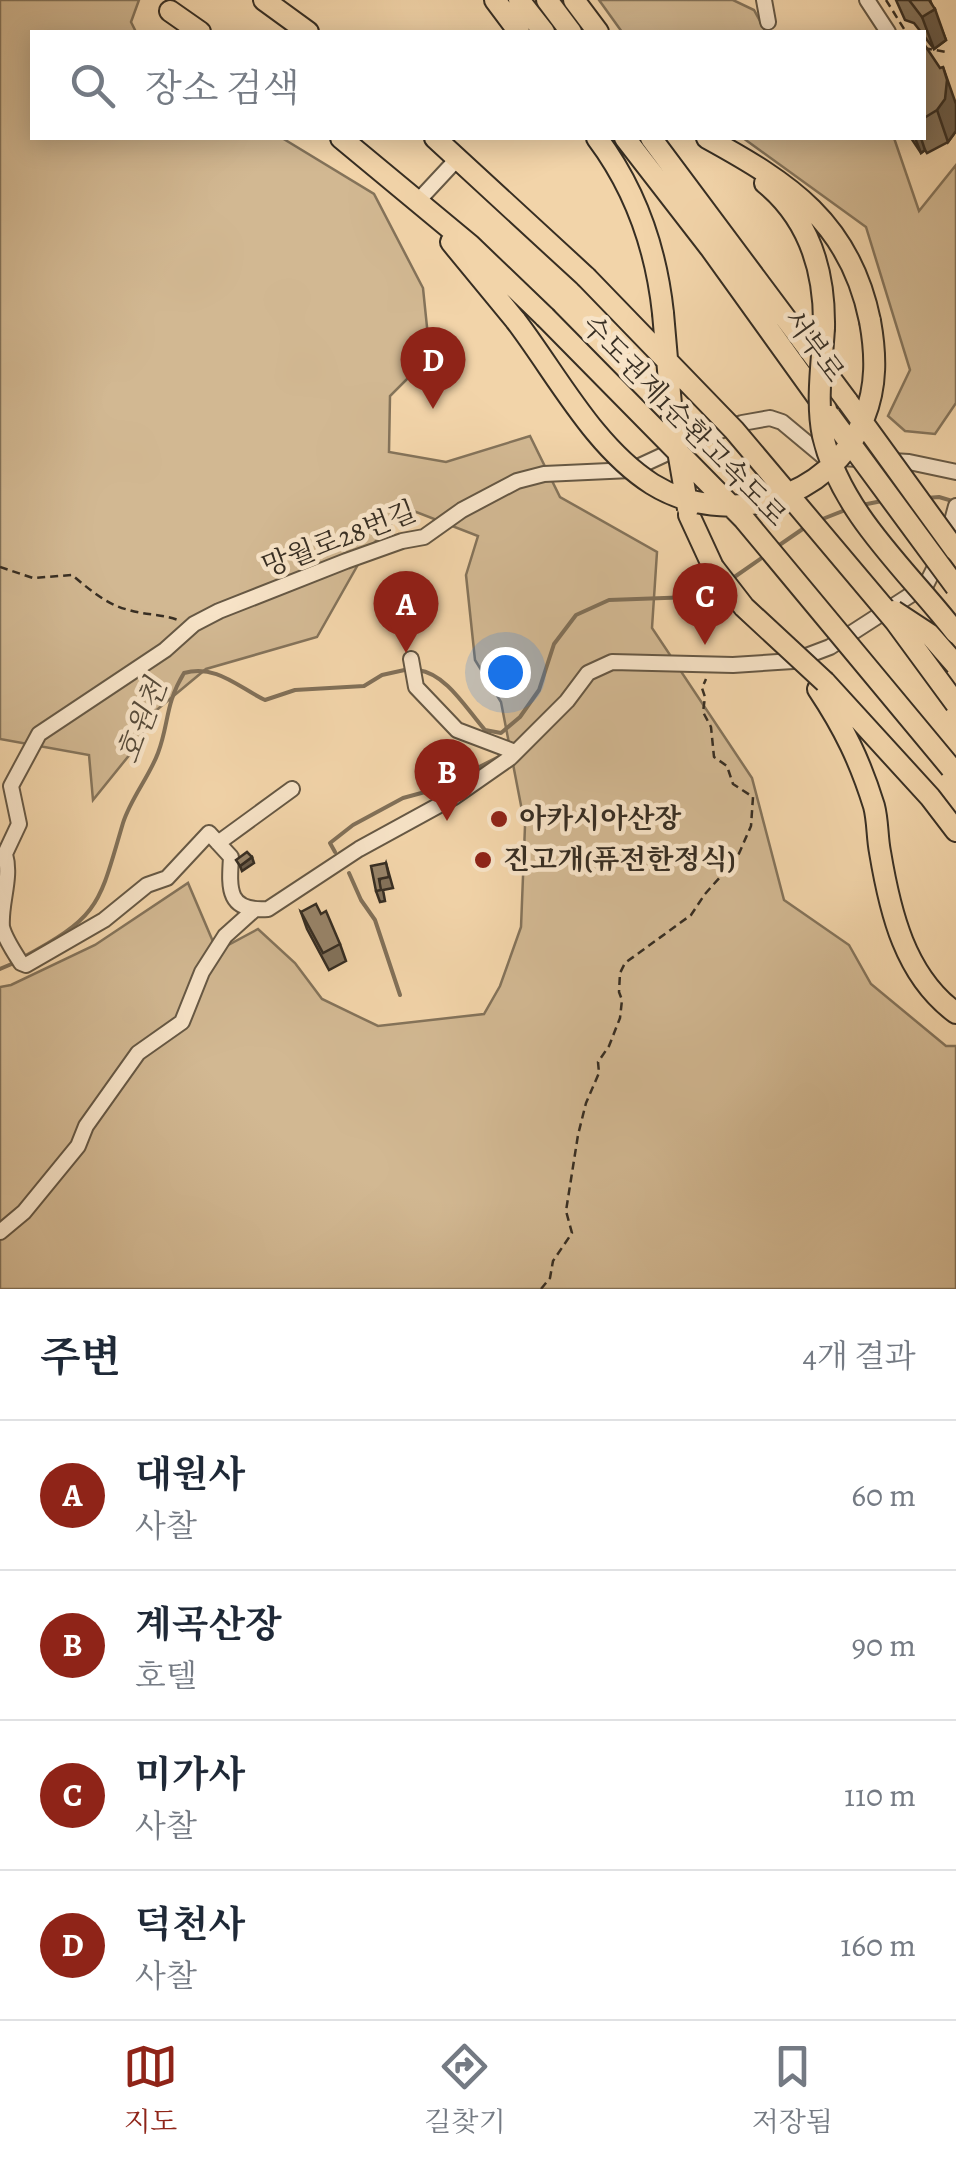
<!DOCTYPE html>
<html lang="ko">
<meta charset="utf-8">
<style>
body{margin:0;font-family:Alegreya,"Noto Serif KR",serif;background:#f2f2f3;color:#1f2937}
.you{position:absolute;left:505px;top:672px;width:35px;height:35px;margin:-25px;border:8px solid #fff;border-radius:50%;background:#1a73e8;box-shadow:0 0 0 15px #1a73e833}
.badge{display:grid;place-items:center;width:65px;height:65px;border-radius:50%;background:#8f2418;color:#fff;font-size:32px;font-weight:700}
.pin{position:absolute;translate:-50% -82px;filter:drop-shadow(0 2px 5px #0008)}
.pin::after{content:'';position:absolute;top:52px;width:35px;height:30px;background:inherit;clip-path:polygon(0 0,100% 0,50% 100%)}
.list{margin:0;padding:0;list-style:none}
h2{display:flex;justify-content:space-between;align-items:center;height:130px;margin:0;padding:0 40px;font-size:42px}
h2 small{font-size:32px;font-weight:400;color:#747a83}
.list li{display:grid;grid-template-columns:65px 1fr auto;gap:30px;align-items:center;box-sizing:border-box;height:150px;padding:0 40px;border-top:2px solid #e0e1e3}
.list b{display:block;font-size:38px;white-space:nowrap}
.list p{margin:0;font-size:32px;white-space:nowrap;color:#747a83}
.list em{font-size:32px;font-style:normal;color:#747a83}
.icon{flex:none;width:55px;height:55px;fill:none;stroke:currentColor;stroke-width:2;stroke-linecap:round;stroke-linejoin:round}
.map{position:relative;flex:none;width:956px;height:1289px;overflow:hidden}
.search{position:absolute;background:#fff;box-shadow:0 5px 25px #0003;left:30px;right:30px;top:30px;height:110px;display:flex;align-items:center;gap:25px;box-sizing:border-box;padding:0 35px;border-radius:0px;color:#747a83;font-size:38px}
.sheet{height:730px;background:#fff}
nav{display:flex;justify-content:space-around;align-items:center;box-sizing:border-box;height:140px;border-top:2px solid #e0e1e3;background:#fff;font-size:28px;color:#747a83}
nav a{display:grid;justify-items:center;gap:5px}
nav .on{color:#8f2418}
.map>svg:first-child{display:block}
.green{fill:#d2b892;stroke:#84735a;stroke-width:2.5}
.lines{fill:none;stroke-linecap:round;stroke-linejoin:round}
.stream{stroke:#817058;stroke-width:4}
.minor-casing{stroke:#665844;stroke-width:18}
.highway-casing{stroke:#372e23;stroke-width:24}
.path{stroke:#372e23;stroke-width:2.5;stroke-dasharray:8 5;stroke-linecap:butt}
.minor{stroke:#f7e3c7;stroke-width:14}
.highway{stroke:#f2d4a9;stroke-width:20}
.highway-bridge-casing{stroke:#372e23;stroke-width:24;stroke-linecap:butt}
.highway-bridge{stroke:#f2d4a9;stroke-width:20}
.wall{fill:#83725a;stroke:#372e23;stroke-width:2.5}
.shaded-wall{fill:#6a5c4a;stroke:#372e23;stroke-width:2.5}
.building{fill:#988469;stroke:#372e23;stroke-width:2.5}
.poi-dot{fill:#8f2418;stroke:#f7e3c7;stroke-width:4}
.labels{text-anchor:middle;dominant-baseline:central;stroke-width:9;stroke-linejoin:round;paint-order:stroke}
.street-label{font-size:28px;fill:#372e23;stroke:#f7e3c7}
.poi-label{font-size:28px;font-weight:bold;fill:#372e23;stroke:#f7e3c7;text-anchor:start}
.water-label{font-size:30px;font-style:italic;fill:#564a39;stroke:#f7e3c7}
</style>
<div class="map">
<svg width="956" height="1289" viewBox="0 0 956 1289">
<rect width="100%" height="100%" fill="#f2d4a9"/>
<filter id="stains"><feTurbulence type="fractalNoise" baseFrequency=".002" numOctaves="4"/><feColorMatrix values="0 0 0 0 .2 0 0 0 0 .09 0 0 0 0 .02 0 0 0 .5 -.17"/></filter>
<radialGradient id="worn" r=".72"><stop offset=".6" stop-color="#630" stop-opacity="0"/><stop offset="1" stop-color="#630" stop-opacity=".3"/></radialGradient>
<!-- green -->
<path class="green" d="M0 0H139L131 22 136 32H32V138H282L374 194 423 288 430 356 390 396 389 452 446 462 530 436 560 497 657 552 652 628 752 778 784 900 849 945 871 984 946 1046H956V1289H0V987L11 985 95 945 188 883 217 951 258 929 295 963 322 999 378 1026 484 1014 500 986 521 927 525 826 501 702 475 660 466 575 478 536 406 508 364 554 317 637 206 669 153 713 131 753 93 800 89 755 0 739Z
M599 0H733L754 10 766 32H622Z
M743 138H894L919 211 956 165V403L935 434 905 431 888 416 910 370 866 227Z"/>
<g class="lines">
<!-- stream -->
<path class="stream" d="M926 498 939 497 956 502
M862 505 882 501
M820 520 848 509
M778 546 807 526
M733 578 766 555
M418 670C447 674 467 710 485 730L501 733 520 717 539 690 554 644 576 615 609 600 692 597 720 584
M335 852 330 843 353 825 403 798 436 789 501 756V750
M349 873 361 900 375 920 400 995
M22 958C101 916 99 904 123 823 131 798 149 777 158 753 169 724 165 704 184 673 216 664 238 687 265 700L295 690 364 686 382 675 409 669
M0 969 14 963"/>
<!-- minor casing -->
<g class="minor-casing">
<path id="minor" d="M764 0 768 22
M867 0 888 32
M417 202 458 158
M411 659 416 687 457 730 515 752
M218 843 292 789
M5 854C12 878 0 903 2 927 5 939 14 952 21 963L26 965 104 920 147 885 167 878 209 833 231 857C229 889 227 912 268 909L359 849 454 797 510 758 567 701 588 673 612 662 733 665 793 661 830 647 926 585 945 547 956 506
M3 858 19 824 11 786 39 734 165 650 194 624 219 611 346 561 402 541 424 537 462 510 517 481 544 474 631 470 698 439 742 423 770 418 782 422 824 457 909 462 956 472
M0 1232 24 1212 78 1146 86 1126 138 1053 182 1022 202 972 225 936 254 910"/>
</g>
<!-- highway casing -->
<g class="highway-casing">
<path id="highway" d="M264 0 308 32
M495 0 519 32
M519 0 544 32
M547 0 571 32
M574 0 598 32
M170 11 200 32
M341 138 470 245 545 317
M435 138 586 277
M597 138C636 190 656 248 663 313
M625 138 711 249 826 409
M651 138 848 402
M707 138C789 183 850 222 870 321
M765 183C810 220 825 271 824 328
M451 242 516 321
M689 515 713 567
M825 682 930 797 956 831
M818 689C844 728 860 761 874 806 878 821 877 837 880 852 890 912 905 976 956 1013"/>
</g>
<!-- path -->
<path class="path" d="M886 0 906 32
M924 48 946 52
M0 567 33 578 72 575C89 589 107 605 129 610 145 615 161 614 178 620
M541 1289 550 1278 553 1261 572 1233 566 1211 578 1135 586 1103 599 1073 598 1062 609 1046 620 1018 622 1000 619 992 620 973 625 963 691 915 705 894 737 858 751 826 753 797 733 784 727 766 714 757 711 727 703 712 705 697 702 688 706 679"/>
<!-- minor -->
<use href="#minor" class="minor"/>
<!-- highway -->
<use href="#highway" class="highway"/>
<!-- highway-bridge casing -->
<g class="highway-bridge-casing">
<path id="highway-bridge" d="M586 277 734 430 895 621 956 704
M663 313 672 416 688 509
M545 317 744 519 951 768
M516 321C557 375 594 447 652 484 726 530 831 500 864 418 877 386 876 354 870 321
M824 328C822 362 816 403 823 436 841 514 909 572 956 633
M848 402 956 551
M830 416 956 587
M713 567 744 607 825 682
M894 611 929 634 956 665"/>
</g>
<!-- highway-bridge -->
<use href="#highway-bridge" class="highway-bridge"/>
</g>
<!-- wall -->
<path class="wall" d="M896 0H930L946 40 934 49 924 36V32H921L914 23 905 20Z
M924 45 956 104V131L948 142 927 153 925 150 921 153 911 138H924Z
M386 863 393 888 383 890 385 901 380 902 376 891Z
M301 912 340 944 346 961 329 970 307 929Z"/>
<!-- shaded-wall -->
<path class="shaded-wall" d="M926 0H930L932 11 935 9 946 40 934 49 922 17Z
M943 67 956 104V131L948 142 937 110Z
M915 138H921L925 150 921 153Z
M252 857 254 863 242 871 240 866Z"/>
<!-- building -->
<path class="building" d="M909 0H929L935 9 922 17Z
M924 44 940 68 943 67 947 80 945 99 937 110 924 118Z
M247 852 252 857 240 866 236 860Z
M386 863 389 877 379 879 381 890 376 891 371 866Z
M316 904 321 914 326 911 340 944 323 953 301 912Z"/>
<!-- markers -->
<g class="poi-dot">
<circle cx="499" cy="819" r="10"/>
<circle cx="483" cy="860" r="10"/>
</g>
<g class="labels">
<!-- street labels -->
<g class="street-label">
<text transform="translate(814 346) rotate(54)">서부로</text>
<text transform="translate(684 421) rotate(46)">수도권제1순환고속도로</text>
<text transform="translate(339 539) rotate(-21)">망월로28번길</text>
</g>
<!-- poi labels -->
<g class="poi-label">
<text x="519" y="819">아카시아산장</text>
<text x="503" y="860">진고개(퓨전한정식)</text>
</g>
<!-- water labels -->
<g class="water-label">
<text transform="translate(142 721) rotate(-69)">호원천</text>
</g>
</g>
<rect width="100%" height="100%" filter="url(#stains)"/>
<rect width="100%" height="100%" fill="url(#worn)"/>
</svg>
<div class="you"></div>
<div class="pin badge" style="left:406px;top:653px">A</div>
<div class="pin badge" style="left:447px;top:821px">B</div>
<div class="pin badge" style="left:705px;top:645px">C</div>
<div class="pin badge" style="left:433px;top:409px">D</div>
<div class="search"><svg class="icon" aria-label="search" viewBox="0 0 24 24"><circle cx="10" cy="10" r="6"/><path d="M15 15l6 6"/></svg>장소 검색</div>
</div>
<section class="sheet">
<h2>주변<small>4개 결과</small></h2>
<ul class="list">
<li><span class="badge">A</span><div><b>대원사</b><p>사찰</p></div><em>60 m</em></li>
<li><span class="badge">B</span><div><b>계곡산장</b><p>호텔</p></div><em>90 m</em></li>
<li><span class="badge">C</span><div><b>미가사</b><p>사찰</p></div><em>110 m</em></li>
<li><span class="badge">D</span><div><b>덕천사</b><p>사찰</p></div><em>160 m</em></li>
</ul>
</section>
<nav>
<a class="on"><svg class="icon" aria-label="map" viewBox="0 0 24 24"><path d="M3 6l6-2 6 2 6-2v14l-6 2-6-2-6 2zM9 4v14M15 6v14"/></svg>지도</a>
<a><svg class="icon" aria-label="directions" viewBox="0 0 24 24"><path d="M12 3l9 9-9 9-9-9zM9 14v-3h6M13 9l2 2-2 2"/></svg>길찾기</a>
<a><svg class="icon" aria-label="saved" viewBox="0 0 24 24"><path d="M7 4h10v16l-5-4-5 4z"/></svg>저장됨</a>
</nav>
